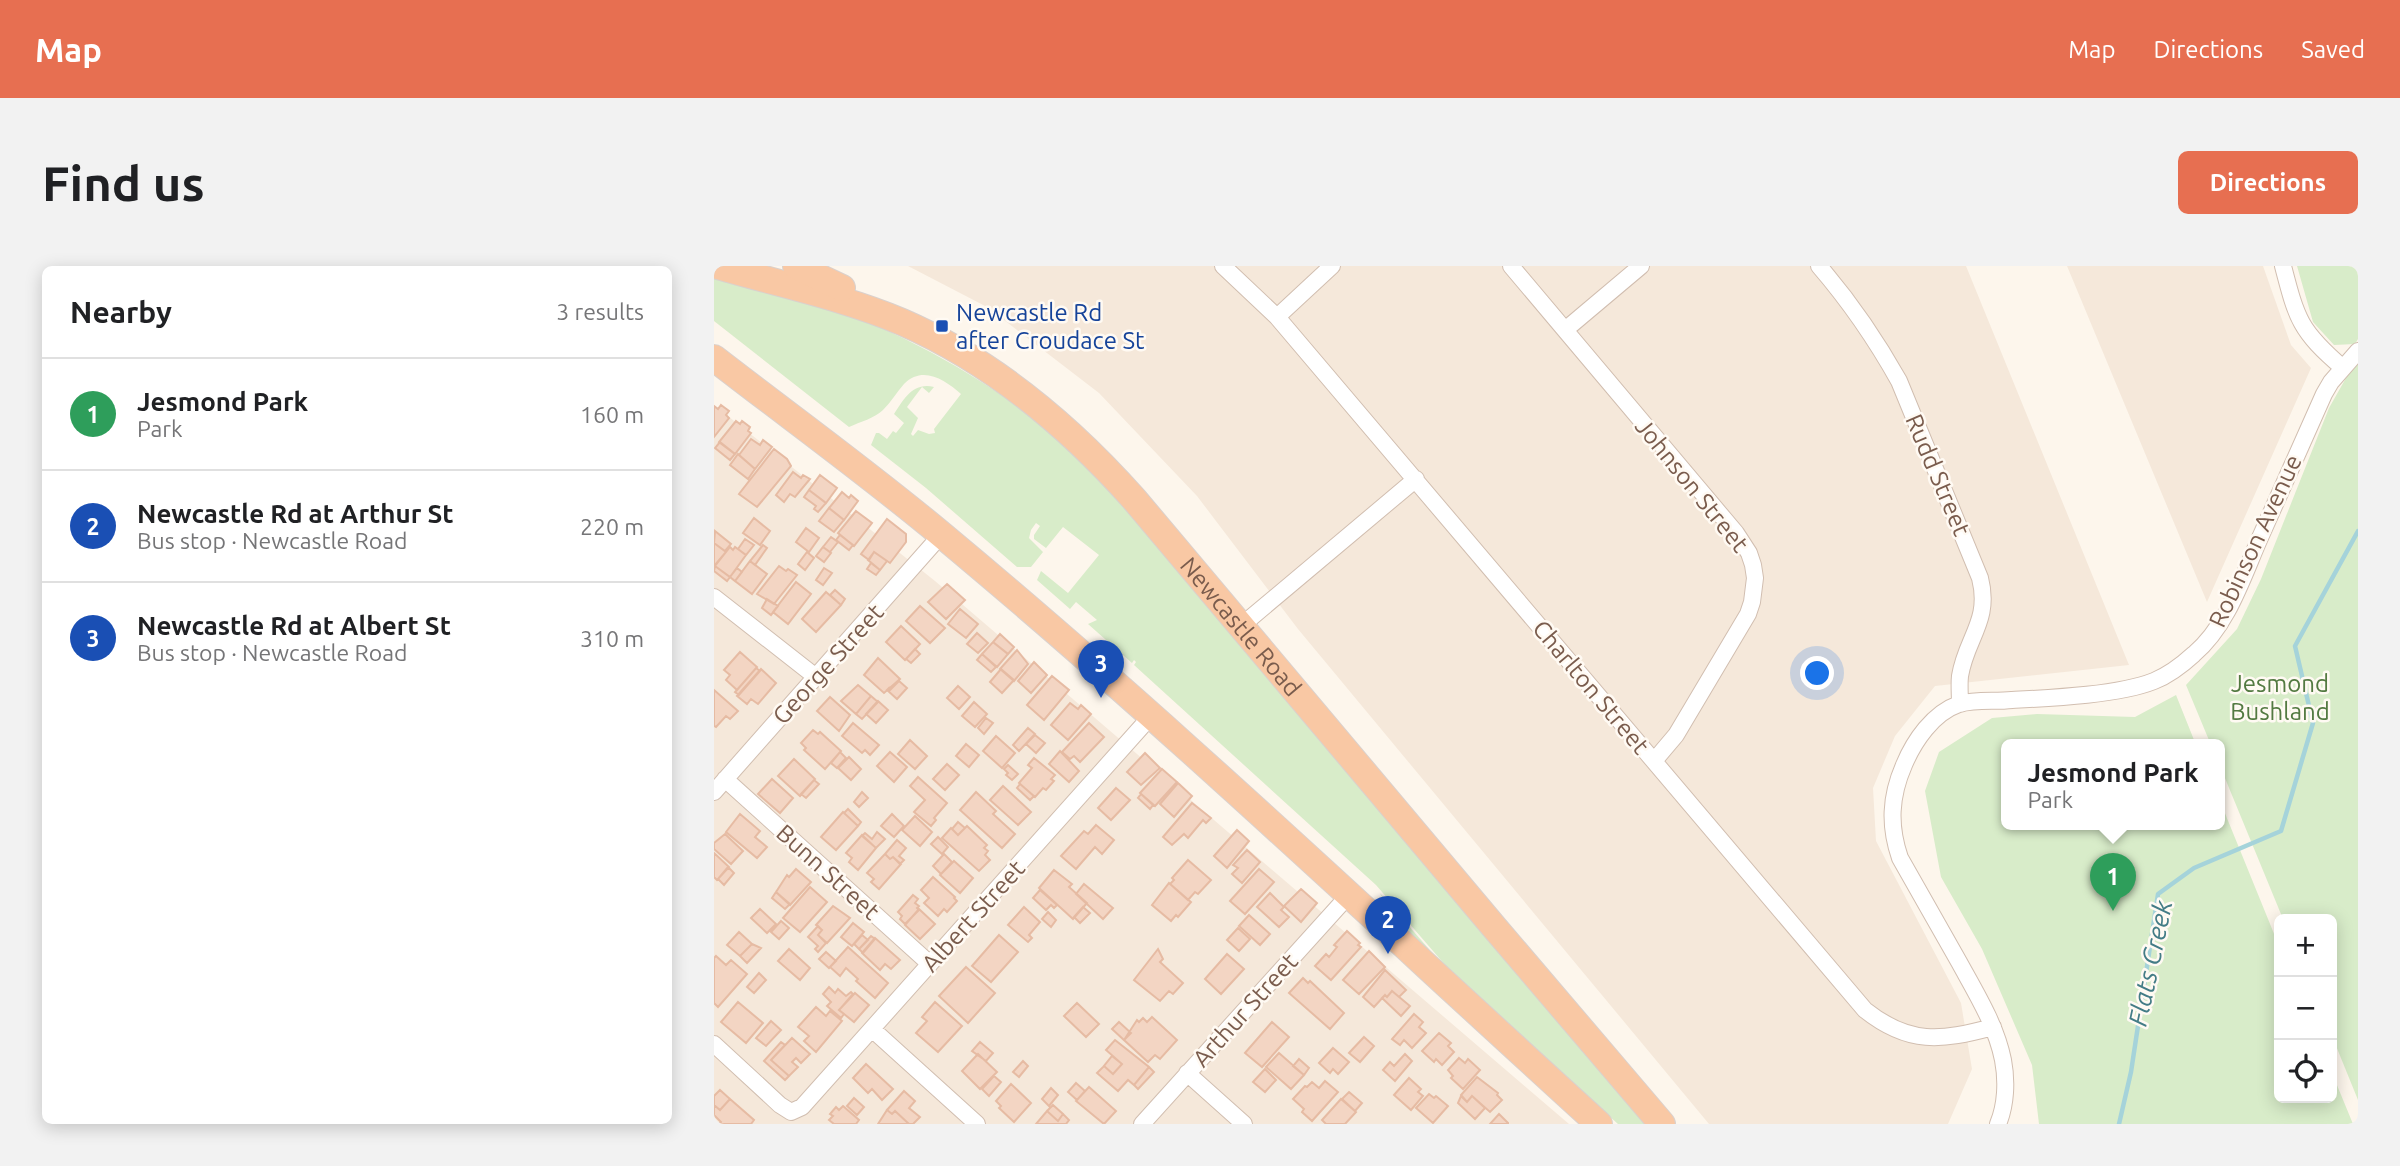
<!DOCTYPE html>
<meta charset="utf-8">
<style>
body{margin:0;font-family:Ubuntu,sans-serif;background:#f2f2f2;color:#202124}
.controls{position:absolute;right:21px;bottom:21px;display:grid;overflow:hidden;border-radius:10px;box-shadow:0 4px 18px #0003}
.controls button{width:63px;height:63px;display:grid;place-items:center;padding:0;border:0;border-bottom:2px solid #e0e0e0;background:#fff;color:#202124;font:35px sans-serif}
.you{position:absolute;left:1104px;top:408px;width:24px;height:24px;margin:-18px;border:5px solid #fff;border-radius:50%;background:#1a73e8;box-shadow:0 0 0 10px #1a73e833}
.badge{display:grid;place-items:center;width:46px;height:46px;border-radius:50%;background:#e76f51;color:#fff;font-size:23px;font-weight:700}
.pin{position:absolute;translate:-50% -58px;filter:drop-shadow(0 2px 4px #0008)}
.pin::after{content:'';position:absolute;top:37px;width:24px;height:21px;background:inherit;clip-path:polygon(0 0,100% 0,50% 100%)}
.popup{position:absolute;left:1287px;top:473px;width:224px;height:91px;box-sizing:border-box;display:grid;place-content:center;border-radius:10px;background:#fff;filter:drop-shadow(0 2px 5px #0005);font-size:23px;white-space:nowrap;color:#757577}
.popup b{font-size:26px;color:#202124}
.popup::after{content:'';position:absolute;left:50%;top:100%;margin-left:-14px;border:14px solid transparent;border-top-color:#fff}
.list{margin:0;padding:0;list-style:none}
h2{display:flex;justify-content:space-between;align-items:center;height:91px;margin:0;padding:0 28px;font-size:30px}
h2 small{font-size:23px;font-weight:400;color:#757577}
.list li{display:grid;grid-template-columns:46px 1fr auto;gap:21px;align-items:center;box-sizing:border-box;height:112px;padding:0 28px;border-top:2px solid #e0e0e0}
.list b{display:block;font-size:26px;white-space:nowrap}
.list p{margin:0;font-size:23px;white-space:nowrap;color:#757577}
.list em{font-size:23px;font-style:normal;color:#757577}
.icon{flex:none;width:38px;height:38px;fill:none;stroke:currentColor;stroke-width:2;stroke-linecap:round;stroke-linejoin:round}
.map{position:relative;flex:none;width:1644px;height:858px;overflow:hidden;border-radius:10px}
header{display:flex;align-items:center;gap:42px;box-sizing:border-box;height:98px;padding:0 35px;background:#e76f51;color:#fff}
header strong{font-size:33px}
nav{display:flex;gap:38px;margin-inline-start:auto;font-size:24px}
.intro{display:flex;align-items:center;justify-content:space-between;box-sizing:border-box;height:168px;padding:0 42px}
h1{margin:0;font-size:49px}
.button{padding:18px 32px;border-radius:10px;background:#e76f51;color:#fff;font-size:24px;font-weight:700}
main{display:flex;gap:42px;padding:0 42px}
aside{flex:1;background:#fff;border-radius:10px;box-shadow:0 4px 18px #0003}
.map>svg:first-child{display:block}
.residential{fill:#f5e8da}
.green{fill:#d8ecc9}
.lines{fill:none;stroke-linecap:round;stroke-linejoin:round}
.stream{stroke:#a5d3da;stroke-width:4.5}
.building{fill:#f3d5c3;stroke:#e6bba3;stroke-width:2}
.minor-casing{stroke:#d1beb0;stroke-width:18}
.trunk-casing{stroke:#dad1cd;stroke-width:28}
.minor{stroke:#fff;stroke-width:16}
.trunk{stroke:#f9c8a4;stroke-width:26}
.transit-dot{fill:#1a4fb4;stroke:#fffaf3;stroke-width:2.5}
.labels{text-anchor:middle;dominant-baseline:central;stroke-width:5;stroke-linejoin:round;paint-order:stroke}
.transit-label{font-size:24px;fill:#164399;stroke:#fffaf3;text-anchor:start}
.street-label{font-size:24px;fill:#7a5c4d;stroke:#fffaf3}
.park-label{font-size:24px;fill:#537a41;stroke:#fffaf3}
.water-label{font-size:26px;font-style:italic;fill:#437c86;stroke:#fffaf3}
</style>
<header>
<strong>Map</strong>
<nav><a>Map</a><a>Directions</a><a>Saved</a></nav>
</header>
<div class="intro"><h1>Find us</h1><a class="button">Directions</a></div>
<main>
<aside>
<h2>Nearby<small>3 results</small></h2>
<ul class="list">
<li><span class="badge" style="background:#2e9e5b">1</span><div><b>Jesmond Park</b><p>Park</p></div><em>160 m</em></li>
<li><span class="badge" style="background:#1a4fb4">2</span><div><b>Newcastle Rd at Arthur St</b><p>Bus stop · Newcastle Road</p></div><em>220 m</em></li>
<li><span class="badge" style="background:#1a4fb4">3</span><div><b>Newcastle Rd at Albert St</b><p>Bus stop · Newcastle Road</p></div><em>310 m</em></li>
</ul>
</aside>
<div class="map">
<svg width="1644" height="858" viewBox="0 0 1644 858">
<rect width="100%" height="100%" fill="#fdf6ec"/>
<!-- residential -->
<path class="residential" d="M194 0H1252L1415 399 1221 420 1181 470 1159 522 1162 575 1247 737 1258 803 1234 858H995L584 363 483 230 385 127 273 41Z
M1353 0H1549L1577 79 1597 102 1493 336Z
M0 139 221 315 855 858H0Z"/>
<!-- green -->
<path class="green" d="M1583 0H1644V73L1641 78 1620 79 1599 56Z
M0 11C33 19 66 26 98 36 181 61 274 113 340 169 367 192 390 220 414 246L934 858H904L745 715 662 619 420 399 422 396 420 394 418 397 374 358 383 354 362 336 356 343 323 314 327 305 354 327 385 289 349 261 332 282 320 273V269L326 260 322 257 317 264 315 272 329 286 317 301H303L212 222 157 179 162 167H165L173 173 179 165 182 167 190 157 180 148C190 133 199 116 220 121L215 127 208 121 193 141 204 152 197 168 199 170 204 164 215 168 221 167 220 163 247 128C231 114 209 99 190 118 183 126 177 136 169 144 161 152 146 156 135 161L0 55Z
M1644 96V834L1618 770V653H1569L1506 500V479H1497L1472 419 1523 363 1547 313 1615 142 1636 105Z
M1462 429 1482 479H1292V559H1506V535L1565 680V832H1618V807L1639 858H1325L1318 799 1268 683 1227 611 1211 525 1225 486 1278 452 1323 448 1421 451Z
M666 627 728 698 680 656Z"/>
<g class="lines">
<!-- stream -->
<path class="stream" d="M1405 858 1417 806 1444 628 1480 602 1567 565 1599 457 1581 380 1644 265"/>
</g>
<!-- building -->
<path class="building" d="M7 139 15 145 12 149 15 152 0 171V140L4 143Z
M22 155 26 158 28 155 36 161 34 165 37 167 21 188 5 176Z
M37 173 46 179 49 174 58 181 41 203 25 189Z
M6 176 21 188 16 194 1 182Z
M60 183 73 193 77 200 43 241 25 228Z
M24 188 41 203 34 213 16 199Z
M79 206 87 212 89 209 96 213 81 231 76 228 70 236 62 229Z
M106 209 123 222 112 237 95 224Z
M95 224 112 237 104 246 100 243 102 240 90 231Z
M128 226 135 232 137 229 144 235 130 254 115 242Z
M115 242 130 254 120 266 105 255Z
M142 245 158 257 140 280 124 267Z
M40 252 56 265 46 279 29 267Z
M173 253 192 268V276L176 297 160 286 155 294 147 288Z
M92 262 105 272 95 286 82 276Z
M1 265 17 278 11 285 0 277Z
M126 269 139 279 135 284 122 274Z
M117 271 124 276 116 286 109 281Z
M31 273 40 279 32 289 24 283Z
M0 277 12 286 0 300Z
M49 279 53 282 41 299 36 295Z
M16 281 19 284 21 281 32 289 16 311 1 300Z
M109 281 117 287 110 296 102 290Z
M93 286 100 292 91 304 84 298Z
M160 286 173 295 166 304 154 294Z
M36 295 53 308 38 328 21 315Z
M157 297 166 304 162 309 153 303Z
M1 300 16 311 13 315 0 305Z
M65 300 72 305 74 303 83 309 60 338 43 328Z
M23 302 28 306 21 315 16 311Z
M110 302 118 307 109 319 102 314Z
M82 316 97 328 74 358 59 346Z
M233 318 251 334 232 353 214 336Z
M121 324 131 333 127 339 116 329Z
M112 326 127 339 102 366 88 353Z
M53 333 64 340 57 349 48 342Z
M206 340 231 362 216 377 192 355Z
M246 343 264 358 252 372 234 358Z
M187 360 206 378 191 394 172 376Z
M263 367 274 377 264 387 253 378Z
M286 368 300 381 294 388 279 376Z
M279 376 294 388 283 401 268 388Z
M201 383 206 388 197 397 192 393Z
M303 384 314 398 300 415 286 403Z
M26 386 43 401 23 424 12 414 16 409 10 404Z
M268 388 282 401 277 406 263 394Z
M164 392 186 413 170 427 150 409Z
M320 396 333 409 317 427 304 415Z
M42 402 46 405 25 429 21 426Z
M47 403 62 417 44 438 37 433 33 438 23 430Z
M287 403 300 414 288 427 276 416Z
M338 410 355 424 330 454 313 439Z
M185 415 193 422 183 433 173 424 175 422 176 424Z
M144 419 157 430 142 448 127 435Z
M244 420 256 431 245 443 233 432Z
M0 424 24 445 16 453 12 450 2 461 0 460Z
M157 430 164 436 148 453 142 448Z
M116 431 136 449 125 465 103 445Z
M164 435 174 444 162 457 152 448Z
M260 436 273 448 261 461 248 450Z
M356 437 364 443 367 439 377 448 354 474 337 459Z
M272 452 279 457 270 468 264 462Z
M139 457 165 479 156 489 151 484 148 487 128 470Z
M375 457 390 471 366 496 360 490 356 493 348 486Z
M314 462 321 468 305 485 299 479Z
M99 464 104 468 106 466 127 485 111 503 90 484 92 482 87 477Z
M321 469 331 477 322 487 312 478Z
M282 470 301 487 288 502 269 485Z
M196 474 213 490 201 503 184 488Z
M252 478 265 489 255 501 242 490Z
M346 485 365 505 355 516 335 498Z
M126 486 132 492 123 502 117 497Z
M176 486 193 501 180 516 163 500Z
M431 487 446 502 427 519 413 506Z
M135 491 147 503 137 514 124 502Z
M320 492 341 509 337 513 340 515 332 524 329 522 321 531 305 517 318 502 314 499Z
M80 493 101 513 86 530 64 510Z
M233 498 245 509 231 524 219 513Z
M294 499 304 508 298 514 292 509 294 507 290 503Z
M448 503 463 516 441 540 426 527Z
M204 511 233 537 220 552 222 554 217 560 200 546 211 534 196 520Z
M58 513 79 532 66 547 44 528Z
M100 514 105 518 92 532 87 528Z
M464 517 478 530 460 551 446 538Z
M306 518 320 530 316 534 303 522Z
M289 520 317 546 304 559 276 534Z
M402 522 416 534 397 554 384 542Z
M148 526 154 532 145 541 140 536Z
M262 526 282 545 279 548 301 568 288 582 246 544Z
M427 528 439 539 436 543 424 532Z
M478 537 497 552 492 557 489 554 474 572 470 568 458 579 449 571Z
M134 543 147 556 144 560 130 547Z
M129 546 144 560 122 584 107 571Z
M26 548 46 565 41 571 53 581 43 592 12 566Z
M178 548 190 560 180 571 167 560Z
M201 550 218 566 206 580 188 564Z
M244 556 251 562 244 569 238 563Z
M382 559 400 574 388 588 381 581 362 603 347 590 370 565 374 568Z
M253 560 273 579 270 582 274 585 271 589 276 594 265 605 228 572 237 562 244 569Z
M523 564 535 575 513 602 500 590Z
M163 566 171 573 162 582 148 570 151 567 158 573Z
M11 568 29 585 17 598 0 583V577Z
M148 569 162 582 144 604 135 596 138 592 132 587Z
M224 571 234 581 228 588 217 578Z
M183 574 192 582 185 590 190 594 186 598 179 591 176 593 171 588Z
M533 584 546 596 528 617 518 608 524 602 519 599Z
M0 587 15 601 3 614 0 611Z
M171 588 176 593 179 591 187 598 165 623 157 616 160 613 153 607Z
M230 588 238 596 227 608 219 600Z
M474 594 497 614 484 628 481 626 474 634 456 618 460 614 458 612Z
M240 595 259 612 246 627 226 609Z
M14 601 20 607 10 619 4 613Z
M82 603 97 616 76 639 62 626 73 609 75 611Z
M545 603 560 616 531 648 516 635Z
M340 604 358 618 355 621 373 637 359 653 325 622Z
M219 611 241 631 240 632 243 635 233 646 230 643 224 650 210 637 215 632 207 624Z
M455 617 477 636 464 651 462 649 457 655 438 639Z
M370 618 399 642 389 653 362 628Z
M96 621 113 636 86 666 69 652Z
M587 623 603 637 587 656 570 640Z
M326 624 343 639 340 642 337 639 332 644 319 632Z
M62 626 76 638 71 643 58 632Z
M556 627 570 641 567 644 575 651 565 661 543 641Z
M199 629 204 633 201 637 205 640 203 642 205 644 191 658 186 653 188 650 184 646Z
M119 640 136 652 113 677 104 669 108 664 102 659Z
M310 641 326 656 315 669 318 672 314 676 294 659Z
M369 641 376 647 366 657 360 651Z
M46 643 62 658 53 667 37 652Z
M205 643 221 658 206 673 191 659Z
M334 646 342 654 337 661 328 653Z
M535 649 556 668 546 679 525 660Z
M67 655 75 662 65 673 57 666Z
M139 657 150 666 138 680 127 671Z
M104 660 108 664 104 669 112 677 104 686 101 683 104 680 94 671Z
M524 662 536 673 525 685 513 674Z
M633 665 646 677 644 679 647 681 617 714 601 700 612 688 615 691 623 681 620 679Z
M25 666 38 678 26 690 13 679Z
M148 669 154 674 145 683 140 678Z
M285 669 304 686 277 716 258 700Z
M157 670 161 673 149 687 145 683Z
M161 672 186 694 177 703 171 698 166 704 148 687Z
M38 678 47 682 33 697 26 690Z
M134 681 174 717 161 732 142 715 144 713 132 702 126 710 116 701Z
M75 683 96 702 86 714 64 695Z
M444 683 449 693 446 696 469 717 459 728 455 725 446 735 420 714Z
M655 685 671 701 645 728 629 714Z
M112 686 122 695 115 702 105 693Z
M513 688 530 703 507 728 491 713Z
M2 690 12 699 17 694 33 708 4 741 0 737V692Z
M252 701 281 727 254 757 225 730Z
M671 704 692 724 685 731 678 725 673 731 671 729 660 741 649 731Z
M45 707 52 714 40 727 33 721Z
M589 712 594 717 596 715 630 747 616 763 575 727Z
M115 721 121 727 124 723 132 730 137 726 139 728 125 744 130 748 127 752 113 740 117 736 109 728Z
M678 725 696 740 687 750 668 732 671 729 673 731Z
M141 727 155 739 140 756 125 744Z
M24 736 49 757 32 777 7 756Z
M221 736 248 760 224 786 202 767 213 755 208 751Z
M363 737 385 758 372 771 350 750Z
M102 741 112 750 116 745 128 755 102 786 90 775 95 770 84 761Z
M700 748 709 756 705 761 712 767 698 782 690 774 686 779 678 773Z
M438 751 463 774 446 793 441 789 434 796 410 774 423 754 425 756 429 752 433 756Z
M57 755 67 764 52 780 42 772Z
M405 756 417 767 410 774 398 763Z
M558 756 575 771 548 801 531 787Z
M725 767 737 777 734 780 740 786 728 799 722 793 720 796 708 785Z
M650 771 660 780 646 796 635 787Z
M78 772 96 788 87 797 82 792 78 796 84 801 75 810 57 794Z
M401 774 435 801 420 819 414 814 404 825 383 807 390 800 399 808 408 798 392 784Z
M67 776 71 779 57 794 75 810 71 814 50 795Z
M266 776 279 787 272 795 258 785Z
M619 782 635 796 624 808 619 803 616 807 605 797Z
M565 787 590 809 577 823 552 801Z
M264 788 283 806 266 823 248 805Z
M691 788 698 795 681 815 669 804 676 796 680 800Z
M398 790 408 798 399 808 390 800Z
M745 792 751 797 754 793 766 804 749 823 737 812 739 810 734 804Z
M585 793 595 802 590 809 579 800Z
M309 795 314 800 305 811 299 806Z
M152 798 179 823 168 834 158 823 154 827 139 812Z
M435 801 440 806 424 823 420 819Z
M551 803 562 814 551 826 539 816Z
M280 810 287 816 275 830 268 823Z
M763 811 784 827 783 829 788 834 776 846 758 830 753 836 747 829Z
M695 812 707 823 704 826 709 830 697 844 680 829Z
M611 815 624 826 598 855 588 846 590 843 579 833 591 820 593 821 598 816 605 822Z
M362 817 371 825 363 834 354 826Z
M297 818 317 837 300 856 285 842 287 840 282 835Z
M375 821 402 845 390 858 362 835Z
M337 822 344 829 335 840 328 833Z
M6 824 16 833 6 844 0 839V830Z
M190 825 201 835 195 842 206 851 199 858H195L181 845 178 848 173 844Z
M635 826 648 837 641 845 628 833Z
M715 828 720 832 722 830 734 840 719 857 702 842Z
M747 830 753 836 758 830 771 842 761 853 744 837Z
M140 832 150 841 143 849 133 840Z
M16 833 40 854 37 858H5L7 856 0 849V839L6 844Z
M627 833 642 846 631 858H612L608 854Z
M339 839 349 848 344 855 333 845Z
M129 840 145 854 142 858H120L115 854 119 850 116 848 122 841 125 844Z
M173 844 178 848 181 845 195 858H164Z
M333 845 344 855 349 848 355 854 352 858H322Z
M785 848 794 857V858H776Z"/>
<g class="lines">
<!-- minor casing -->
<g class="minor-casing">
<path id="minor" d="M509 0 563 51 1151 744C1195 779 1227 775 1279 761
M797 0 1022 267 1035 287 1039 299 1041 312 1038 336 1034 348 962 469 940 495
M1105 0C1136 36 1162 74 1185 115L1266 312C1277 355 1252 372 1246 410 1245 419 1246 429 1246 438
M1569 0C1583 54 1586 65 1629 102
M563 51 618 0
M851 64 927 0
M0 331 102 411
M527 360 702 213
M11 513 216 698
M0 526 227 269
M158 763 263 858
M0 778 66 839 77 846 88 841 438 449
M473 807 530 858
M428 858 634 630
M1284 858C1292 839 1293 815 1289 794 1282 759 1262 727 1245 696 1225 661 1206 627 1186 592 1175 560 1176 531 1190 499 1200 475 1219 447 1245 438 1262 433 1281 436 1298 434 1338 432 1405 429 1440 415 1455 409 1468 399 1480 388 1513 360 1528 313 1545 274 1567 225 1588 177 1610 128L1617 116 1644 85"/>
</g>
<!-- trunk casing -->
<g class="trunk-casing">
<g id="trunk">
<path id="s1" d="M4 0C65 18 129 31 188 56 278 95 355 160 420 233L780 661 948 858"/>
<path d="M82 0 128 22"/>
<path d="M0 92C76 151 154 207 228 269 454 457 667 660 885 858"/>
</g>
</g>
<!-- minor -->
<use href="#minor" class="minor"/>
<!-- trunk -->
<use href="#trunk" class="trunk"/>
</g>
<!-- markers -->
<rect class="transit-dot" x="221" y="53" width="14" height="14" rx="3.5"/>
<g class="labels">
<!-- transit labels -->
<g class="transit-label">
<text x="242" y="46">Newcastle Rd<tspan x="242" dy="28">after Croudace St</tspan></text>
</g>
<!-- street labels -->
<g class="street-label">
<text transform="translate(1224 209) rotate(67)">Rudd Street</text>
<text transform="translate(978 219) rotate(51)">Johnson Street</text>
<text transform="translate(1541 275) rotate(-65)">Robinson Avenue</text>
<text stroke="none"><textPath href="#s1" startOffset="653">Newcastle Road</textPath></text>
<text transform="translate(114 398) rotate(-48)">George Street</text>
<text transform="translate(877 421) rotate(50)">Charlton Street</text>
<text transform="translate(114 606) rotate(42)">Bunn Street</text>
<text transform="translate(259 650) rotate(-48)">Albert Street</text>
<text transform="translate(531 744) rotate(-48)">Arthur Street</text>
</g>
<!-- park labels -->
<g class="park-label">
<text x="1566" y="417">Jesmond<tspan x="1566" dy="28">Bushland</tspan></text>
</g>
<!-- water labels -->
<g class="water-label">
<text transform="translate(1436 697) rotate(-78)">Flats Creek</text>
</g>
</g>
</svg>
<div class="controls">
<button>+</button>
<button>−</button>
<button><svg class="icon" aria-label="locate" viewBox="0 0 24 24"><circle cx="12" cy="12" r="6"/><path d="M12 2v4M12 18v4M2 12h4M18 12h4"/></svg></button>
</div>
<div class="you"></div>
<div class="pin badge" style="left:1399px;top:645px;background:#2e9e5b">1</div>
<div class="popup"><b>Jesmond Park</b>Park</div>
<div class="pin badge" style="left:674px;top:688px;background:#1a4fb4">2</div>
<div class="pin badge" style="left:387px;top:432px;background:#1a4fb4">3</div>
</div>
</main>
